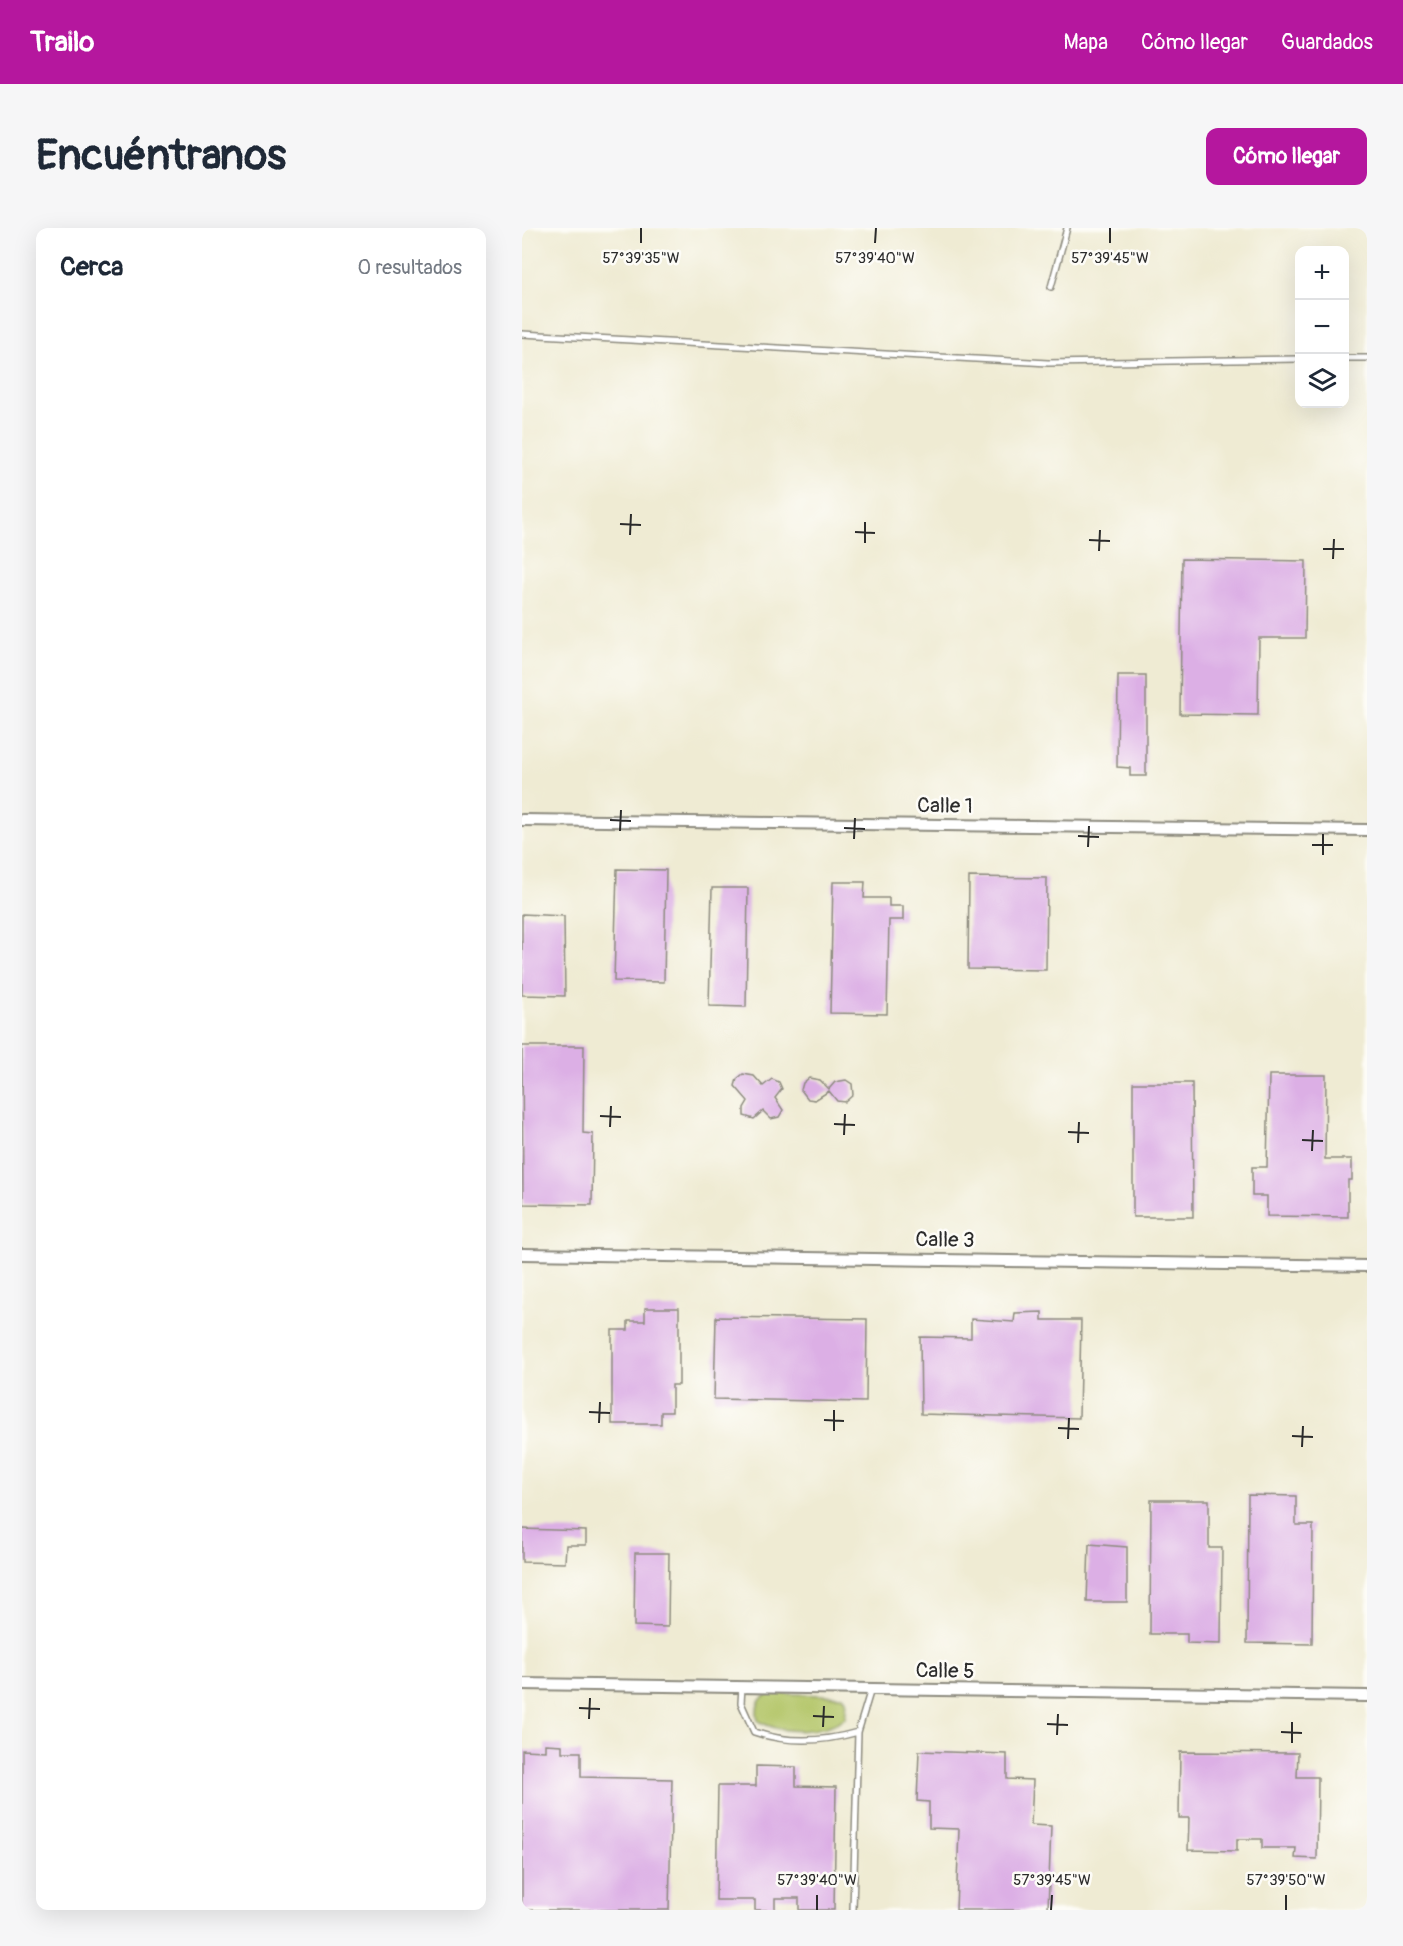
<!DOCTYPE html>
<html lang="es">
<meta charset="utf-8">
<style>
body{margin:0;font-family:Pangolin,sans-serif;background:#f6f6f7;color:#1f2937}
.controls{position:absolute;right:18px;top:18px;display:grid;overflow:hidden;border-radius:12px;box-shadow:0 6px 24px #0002}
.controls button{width:54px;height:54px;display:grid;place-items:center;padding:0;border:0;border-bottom:2px solid #e0e1e3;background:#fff;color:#1f2937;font:30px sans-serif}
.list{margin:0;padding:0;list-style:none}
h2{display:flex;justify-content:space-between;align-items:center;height:78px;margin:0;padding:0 24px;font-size:26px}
h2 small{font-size:20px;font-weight:400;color:#747a83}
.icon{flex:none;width:33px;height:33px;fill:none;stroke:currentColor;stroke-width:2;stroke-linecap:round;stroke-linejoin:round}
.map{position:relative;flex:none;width:845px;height:1682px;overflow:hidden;border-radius:12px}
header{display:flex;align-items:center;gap:36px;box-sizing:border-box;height:84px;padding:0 30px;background:#b5179e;color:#fff}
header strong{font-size:28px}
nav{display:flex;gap:33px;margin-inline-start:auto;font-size:21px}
.intro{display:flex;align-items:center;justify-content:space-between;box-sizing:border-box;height:144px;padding:0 36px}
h1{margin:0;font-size:42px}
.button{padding:15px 27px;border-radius:12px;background:#b5179e;color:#fff;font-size:21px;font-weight:700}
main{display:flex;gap:36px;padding:0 36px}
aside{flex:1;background:#fff;border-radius:12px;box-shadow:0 6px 24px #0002}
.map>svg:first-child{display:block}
.green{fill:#b4c669;stroke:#70784a;stroke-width:1.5}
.building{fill:#dcafe5}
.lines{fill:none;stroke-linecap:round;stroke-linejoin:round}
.service-casing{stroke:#8d8b7f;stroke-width:8}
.minor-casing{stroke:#8d8b7f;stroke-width:14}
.service{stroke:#fff;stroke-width:5}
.minor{stroke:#fff;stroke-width:10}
.ticks{fill:none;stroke:#2b2b2b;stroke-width:2}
.labels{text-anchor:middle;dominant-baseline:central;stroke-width:5;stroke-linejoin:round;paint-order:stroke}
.street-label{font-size:21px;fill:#2b2b2b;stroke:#fdfcf7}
.ticks-label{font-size:15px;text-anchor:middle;fill:#2b2b2b;stroke:#fdfcf7;stroke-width:5;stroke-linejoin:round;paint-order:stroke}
</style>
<header>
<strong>Trailo</strong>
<nav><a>Mapa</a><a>Cómo llegar</a><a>Guardados</a></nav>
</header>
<div class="intro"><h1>Encuéntranos</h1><a class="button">Cómo llegar</a></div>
<main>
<aside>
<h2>Cerca<small>0 resultados</small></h2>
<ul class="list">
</ul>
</aside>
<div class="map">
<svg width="845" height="1682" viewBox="0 0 845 1682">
<rect width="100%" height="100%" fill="#fdfcf7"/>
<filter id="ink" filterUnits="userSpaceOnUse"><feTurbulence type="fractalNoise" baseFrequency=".0167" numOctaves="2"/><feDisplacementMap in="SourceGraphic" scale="12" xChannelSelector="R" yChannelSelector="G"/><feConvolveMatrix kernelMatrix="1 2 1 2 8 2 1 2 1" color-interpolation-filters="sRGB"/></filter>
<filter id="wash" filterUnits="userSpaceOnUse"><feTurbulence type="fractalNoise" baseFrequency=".008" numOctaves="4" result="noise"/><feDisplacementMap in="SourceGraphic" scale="24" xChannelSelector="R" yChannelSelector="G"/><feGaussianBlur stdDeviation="1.35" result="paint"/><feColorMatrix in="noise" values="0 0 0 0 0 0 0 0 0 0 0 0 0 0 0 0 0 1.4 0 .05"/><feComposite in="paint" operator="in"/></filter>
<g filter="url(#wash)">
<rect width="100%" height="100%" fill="#efebd3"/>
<!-- green -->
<path class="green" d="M250 1465 321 1468 325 1473 323 1490C299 1506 261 1507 236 1493 233 1478 236 1469 250 1465Z"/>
<g id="blocks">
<!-- building -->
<path class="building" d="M660 331 784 333 783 410H737L736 487 658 486Z
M596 447H624V548H608V540L595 539Z
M95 641 144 642 142 754 92 753Z
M447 649 525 650 524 742 446 741Z
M311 654H343L342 670H367V678H381V692H367L365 786 308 785Z
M190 660H226L224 779 187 778Z
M0 686 42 688 43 768 0 767Z
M0 818H62L61 905 71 906 70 977 1 976Z
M221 846 232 848 241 858 250 851 257 854 260 861 253 870 261 882 257 889 249 891 241 883 232 891 222 888V880L226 873 213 858 215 851Z
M747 847H804L803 931H830V952H826V989L745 988V968H730V939H745Z
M287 850 298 852 307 861 313 854 324 852 330 856 331 867 323 874 315 873 307 863 293 872 286 871 279 862 281 855Z
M611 855H670L671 989H611Z
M123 1080H157V1157H150V1184H139V1196H90V1102H106V1093H123Z
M520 1084V1092H559L557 1190 399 1186 398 1109 449 1110V1091L492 1094 493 1085Z
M194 1089 345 1091 344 1174 192 1171Z
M726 1267 774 1268V1297H791L790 1416 725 1415Z
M629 1272H687V1320H700L699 1416 665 1415V1406H628Z
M0 1301 64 1303V1317H44L43 1335 0 1334Z
M567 1316 605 1319V1374H565Z
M113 1325H147L146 1399 112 1398Z
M23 1516 40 1517V1524H59V1549L150 1551 147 1682H0V1522L23 1523Z
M397 1523 485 1526V1551L511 1552 509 1597 529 1598 526 1682H434L437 1601 407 1600V1574L395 1573Z
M658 1524 776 1525 775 1549H796L795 1631 773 1630 774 1620H740V1611H715V1623L666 1622 667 1590H657Z
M234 1538 274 1539V1558L314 1559 312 1682H277V1670H253V1682H233V1672H194L196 1558H234Z"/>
</g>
</g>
<g filter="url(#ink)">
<use href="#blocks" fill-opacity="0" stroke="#8d8b7f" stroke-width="1.5"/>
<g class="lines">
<!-- service casing -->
<g class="service-casing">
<path id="service" d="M529 59 545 0
M0 106 526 135 778 131
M822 130H845
M220 1459 219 1475 232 1504C267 1516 301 1514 336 1504
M331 1682 336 1504 349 1461"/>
</g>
<!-- minor casing -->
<g class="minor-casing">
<path id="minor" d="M0 592 845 602
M0 1026 845 1038
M0 1456 845 1468"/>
</g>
<!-- service -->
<use href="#service" class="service"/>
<!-- minor -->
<use href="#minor" class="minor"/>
</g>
</g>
<!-- ticks -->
<path class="ticks" d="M119 15V0M353 15 354 0M588 15V0M98 296 119 297M333 304 353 305M108 307 109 286M567 312 588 313M343 315V294M801 321H822M577 323 578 302M811 331 812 311M88 592 109 593M322 600 343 601M98 603 99 582M556 608 577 609M332 611 333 590M790 617H811M566 619 567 598M801 627V606M78 888 99 889M312 896 333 897M88 899 89 878M546 904 567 905M322 907 323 886M780 912 801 913M556 915 557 894M790 923 791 902M67 1184 88 1185M302 1192 322 1193M77 1195 78 1174M536 1200 557 1201M312 1203V1182M770 1208 791 1209M546 1211 547 1190M780 1219 781 1198M57 1480 78 1481M291 1488 312 1489M67 1491 68 1470M525 1496 546 1497M301 1499 302 1478M759 1504 780 1505M535 1507 536 1486M770 1515V1494M295 1682V1667M529 1682 530 1667M764 1682V1667"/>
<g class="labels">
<!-- street labels -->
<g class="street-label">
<text transform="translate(423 578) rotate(1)">Calle 1</text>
<text transform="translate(423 1012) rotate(1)">Calle 3</text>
<text transform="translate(423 1443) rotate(1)">Calle 5</text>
</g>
</g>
<g class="ticks-label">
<text x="119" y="35">57°39'35"W</text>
<text x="353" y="35">57°39'40"W</text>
<text x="588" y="35">57°39'45"W</text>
<text x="295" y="1657">57°39'40"W</text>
<text x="530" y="1657">57°39'45"W</text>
<text x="764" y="1657">57°39'50"W</text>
</g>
</svg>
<div class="controls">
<button>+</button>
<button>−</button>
<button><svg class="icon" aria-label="layers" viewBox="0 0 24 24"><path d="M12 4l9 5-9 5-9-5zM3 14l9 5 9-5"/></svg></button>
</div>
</div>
</main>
